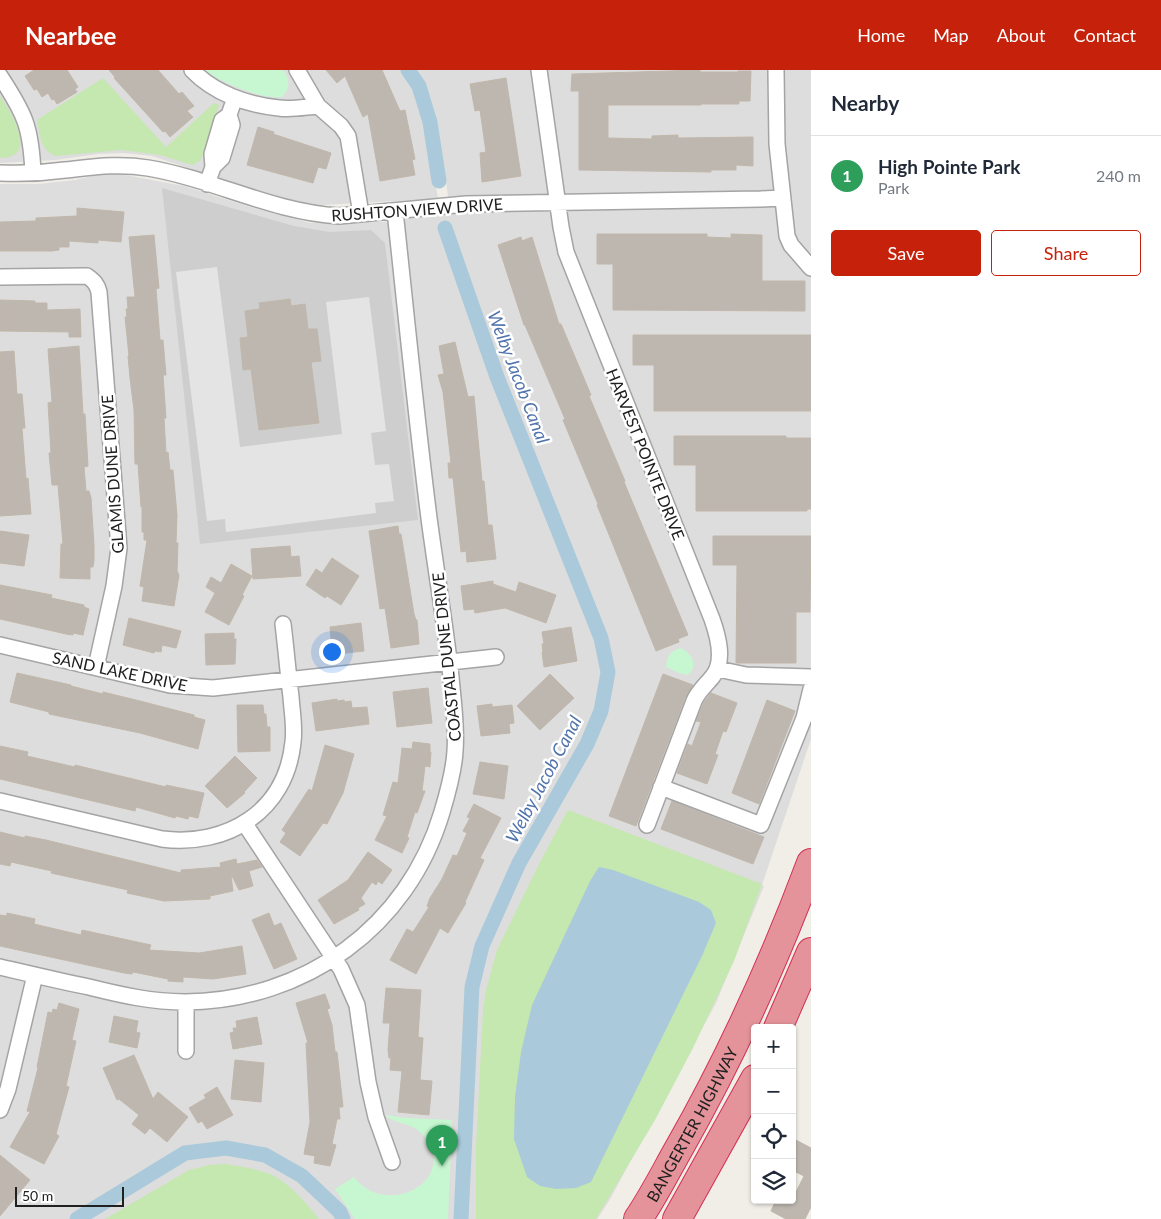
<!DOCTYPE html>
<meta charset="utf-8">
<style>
body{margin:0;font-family:Lato,sans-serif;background:#f2f2f3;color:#1f2937}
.controls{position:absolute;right:15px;bottom:15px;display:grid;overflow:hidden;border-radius:5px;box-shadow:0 1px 4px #0004}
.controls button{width:45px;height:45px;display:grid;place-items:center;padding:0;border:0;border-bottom:1px solid #e0e1e3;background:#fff;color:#1f2937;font:25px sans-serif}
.scale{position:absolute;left:15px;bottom:12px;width:109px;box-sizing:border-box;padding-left:5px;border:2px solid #202020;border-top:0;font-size:14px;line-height:18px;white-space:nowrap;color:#202020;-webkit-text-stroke:4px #fff;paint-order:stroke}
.you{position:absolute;left:331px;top:581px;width:18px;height:18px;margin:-12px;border:4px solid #fff;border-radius:50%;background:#1a73e8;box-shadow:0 0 0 8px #1a73e833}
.badge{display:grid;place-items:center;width:32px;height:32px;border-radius:50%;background:#c6210a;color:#fff;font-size:16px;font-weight:700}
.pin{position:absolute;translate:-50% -41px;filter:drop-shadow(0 1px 2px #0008)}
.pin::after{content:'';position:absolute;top:26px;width:18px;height:15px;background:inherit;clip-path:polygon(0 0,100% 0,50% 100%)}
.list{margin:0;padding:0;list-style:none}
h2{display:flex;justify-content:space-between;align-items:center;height:65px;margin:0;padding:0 20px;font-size:21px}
h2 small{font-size:16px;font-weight:400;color:#747a83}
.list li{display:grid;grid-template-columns:32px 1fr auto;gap:15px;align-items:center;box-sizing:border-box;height:80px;padding:0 20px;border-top:1px solid #e0e1e3}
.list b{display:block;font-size:19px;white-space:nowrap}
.list p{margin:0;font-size:16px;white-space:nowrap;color:#747a83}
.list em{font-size:16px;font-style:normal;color:#747a83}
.actions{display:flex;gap:10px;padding:15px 20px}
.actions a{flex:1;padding:11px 0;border:1px solid #c6210a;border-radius:5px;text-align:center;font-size:18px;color:#c6210a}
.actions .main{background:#c6210a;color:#fff}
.icon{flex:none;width:28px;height:28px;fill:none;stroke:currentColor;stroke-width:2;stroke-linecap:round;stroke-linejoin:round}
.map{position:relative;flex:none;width:811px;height:1149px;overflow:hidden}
header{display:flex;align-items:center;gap:30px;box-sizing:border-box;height:70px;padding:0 25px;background:#c6210a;color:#fff}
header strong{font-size:24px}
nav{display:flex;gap:28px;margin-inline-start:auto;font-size:18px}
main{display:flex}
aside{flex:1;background:#fff}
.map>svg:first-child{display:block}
.residential{fill:#dedddd}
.religious{fill:#cecece}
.grass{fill:#c5e7b0}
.park{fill:#c7f7d1}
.parking{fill:#e4e4e4}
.water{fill:#aacadb}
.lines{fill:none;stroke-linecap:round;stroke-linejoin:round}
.canal{stroke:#aacadb;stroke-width:15}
.building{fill:#bdb7b0;stroke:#c1b7aa}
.minor-casing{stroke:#a4a4a4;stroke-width:18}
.motorway-casing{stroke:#d33054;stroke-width:30}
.minor{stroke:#fff;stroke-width:15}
.motorway{stroke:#e39399;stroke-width:28}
.labels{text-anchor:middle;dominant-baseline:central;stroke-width:5;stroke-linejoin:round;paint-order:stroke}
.street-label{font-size:16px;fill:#202020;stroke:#fff}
.water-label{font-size:18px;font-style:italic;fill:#5073ac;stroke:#fff}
</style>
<header>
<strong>Nearbee</strong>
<nav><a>Home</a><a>Map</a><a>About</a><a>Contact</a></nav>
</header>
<main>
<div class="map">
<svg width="811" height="1149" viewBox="0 0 811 1149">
<rect width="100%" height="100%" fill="#f0eee7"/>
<!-- residential -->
<path class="residential" d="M0 0H404L418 21 425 44 438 129 320 135 280 128 152 86 124 83 98 84 55 90 0 93Z
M417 0H811V669L762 815 764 816 716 933 609 1131 597 1149H0V114H39L75 110 102 104H120L184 116 247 136 310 153 384 152 432 141 450 140 437 49 430 26Z"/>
<!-- religious -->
<path class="religious" d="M162 118 294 156 329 162 371 160 385 173 418 450 200 474Z"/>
<!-- grass -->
<path class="grass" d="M103 8 166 77 214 33 219 35 201 90 193 95 189 94 160 85 121 80 56 86C40 81 40 64 37 50Z
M0 26C11 42 40 88 0 88Z
M568 740 762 814 734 891 693 978 655 1050 596 1149H476V1078L483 940 486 920 497 880 540 792Z
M226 1094C243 1097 261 1099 276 1107 293 1117 307 1134 319 1149H105L189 1100 209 1095Z"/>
<!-- park -->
<path class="park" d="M204 0H283C291 10 290 18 282 27 260 29 222 13 204 0Z
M681 578C692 584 699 595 688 605L679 603 666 597C667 586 670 581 681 578Z
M385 1045 406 1048 452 1050 448 1149H355L335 1119 354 1107C385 1149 460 1112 424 1066 413 1052 396 1055 385 1045Z"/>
<!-- parking -->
<path class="parking" d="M217 197 240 377 342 364 326 232 369 227 386 361 371 363 375 395 389 394 394 431 375 433 376 443 226 462 225 449 207 451 176 202Z"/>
<!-- water -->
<path class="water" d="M599 797 613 800 699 832 711 840 716 853 702 886 591 1112 576 1118 556 1119 540 1116 527 1107 514 1069 515 1027 521 982 532 935 590 811Z"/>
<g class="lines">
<!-- canal -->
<path class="canal" d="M408 0 419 16 430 52 439 111
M445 158 497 307 601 568 608 602 601 641 587 674 519 793 482 876 472 917 461 1149
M77 1149 185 1083 226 1078 265 1085 302 1106 340 1142 343 1149"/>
</g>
<!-- building -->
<path class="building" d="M34 0H67L78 17 75 19 77 22 57 34 54 29 52 30 48 23 42 27 37 19 34 20 25 6Z
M109 0H158L179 24 182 22 194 36 187 41 193 47 170 67 165 61 163 62 114 8 115 7Z
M326 0H382L400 41 405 40 415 89 412 90 415 105 380 111 368 44 363 47 345 6 337 13Z
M700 0V2H738V1H751L750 31H739V34H701V35H608V68L652 69V66L678 65V68L753 67V96L736 95V100H711V102L579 100V21H571L572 4Z
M506 8 521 106 482 112 480 83 486 82 480 40 475 41 470 14Z
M258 57 274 62 273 64 331 83 326 99 318 97 313 113 247 95Z
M77 138 124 142 121 172 98 170V173L69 171V177H59V180L52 181H0V152L36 151V148L77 146Z
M597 164H707V167L731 168V164L762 165V211H805V241L613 240V194H597Z
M154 165 159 218 156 219 160 270H163L166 305H163L166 348H164L166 383 168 382 170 400H173L177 445 176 473H178L177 501 179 505 174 536 142 531 144 517 140 516 147 470H144V462H142V437H141L138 394H135L134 340 130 308 128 286H129L125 247H127L126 239H128L127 227H135L129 167Z
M521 167 522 171 532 167 559 254H561L591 325 589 326 625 411 624 412 688 565 678 569 679 572 656 581 597 435 598 434 563 350 565 349 525 255H524L498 175Z
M290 229 291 236 305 234 308 259H317L321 291 311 292 319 353 259 360 251 299 243 300 240 268 248 267 245 241 260 239 259 233Z
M0 230 35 231V233H47V240L80 239 81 267H69V262L0 261Z
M633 265H811V341H654V295H633Z
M455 272 468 327 474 326 482 411H484L488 455H492L496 489 467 492 466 481 461 482 453 408H449L448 393H451L443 322 438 305 444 304 439 276Z
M79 276 83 344H85L88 396 84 397 86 421H89L91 428 94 475V490L93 497H90V509L60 508 61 474H63L58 415H52L49 383H51L48 333 52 332 48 279Z
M14 281 17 324H22L25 358H22L26 409 28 408 31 444 0 446V282Z
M674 366H786V368H811V439H807V441H696V395H674Z
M398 456 399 464H401L414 544 416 550H417L419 574 391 578 385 538 380 539 369 461Z
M0 461 29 465 24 496 0 493Z
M713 466H811L810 542H796V593H736L737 495H713Z
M290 476 291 487 299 486 301 506 253 509 251 479Z
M332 488 359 506 341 535 327 526 325 528 306 515 316 499 322 503Z
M231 494 252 506 242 525 244 526 229 555 205 542 215 523 206 517 211 507 221 513Z
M493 511V514L516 522 519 512 556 525 546 553 505 538 475 543 474 539 464 540 461 516Z
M0 515 52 525 51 528 84 535V537L89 539 83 565 73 563V565L66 564 0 549Z
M129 548 181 561 176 578 162 575 161 582 155 581 154 583 123 575Z
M361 553 364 581 338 584 332 580 330 557Z
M571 557 577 591 544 597 542 582H543L542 574H544L542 562Z
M234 563V569H236L235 594 206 595 205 564Z
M17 603 71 615V616L103 624V622L140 631 194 645V647L205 650 198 679 140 663 49 644V642L10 632Z
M550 604 574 628 540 660 517 636Z
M663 604 693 615 685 628 636 756 609 746Z
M428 618 432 653 397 657 393 622Z
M711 623 737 633 726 662 723 661 715 684 718 685 707 714 677 703 688 674 692 676 701 652 696 651 704 632Z
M337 629V631L344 630 345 632 351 631 352 638 367 637 369 654 316 661 312 633Z
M767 630 795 641 759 734 732 723Z
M492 634V637L512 635 514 653 509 654 510 663 481 666 477 636Z
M237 635H263L264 644H266L267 657H270V681L238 682Z
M413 672 430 674V682H431L430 697 425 696 422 721H425L417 743 415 742 407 767 409 768 402 783 375 770 387 746 383 745 393 712 398 713 402 678 412 679Z
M325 675 354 684 343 723 327 754 323 753 300 786 280 772 286 763 282 760 309 719 312 721Z
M0 676 28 682 27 686 75 697V695L166 717V715L204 723 198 748 189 746 188 749 176 746 175 748 136 737 135 741 0 709Z
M235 686 257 708 244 722 245 723 227 738 205 716Z
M480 692 508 696 504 729 473 724Z
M672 731 764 767 753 794 661 759Z
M474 734 501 748 480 788 484 790 465 832 466 833 448 863 440 858 416 904 390 890 407 859 413 862 429 837 427 836 430 828 442 809 453 785 457 786 467 763 463 761 470 748 467 747Z
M0 762 25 768V766L46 770 181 803V800L221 797 220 793 236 789 237 794 257 790 262 797 249 801 253 816 239 820 232 806H231L233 821 210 826V829L164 831 127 823 128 820 51 803 52 801 11 792 10 796 0 794Z
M368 782 392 800 382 814 378 811 376 815 372 812 361 828 365 834 358 838 359 840 334 854 318 830 348 810Z
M7 843 35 849 34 854 81 865 82 860 151 875 149 880 199 883 242 876 246 904 213 909 183 907V912L168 911V909L133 902 132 904 124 903 0 876V845L7 846Z
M269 843 274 856 281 853 297 889 274 899 252 850Z
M386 918 421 920 418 967 423 968 420 1010 432 1011 429 1045 398 1042 402 1001 390 1000 391 988H389L388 980 390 953H383Z
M325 924 330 938 327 939 332 955 335 982H337L343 1037H339L340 1049H337L332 1074 336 1075 330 1096 314 1093 315 1086 304 1084 310 1052 306 973H308L296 933Z
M59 933 79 939 72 970 76 971 66 1016 69 1017 56 1064 59 1066 44 1094 10 1077 30 1042 27 1041 38 998 37 997 48 942 52 943 53 939 57 940Z
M114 946 138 951 136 962 140 963 137 978 109 972Z
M257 947 262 974 233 979 230 963 234 962 233 958H237L236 951Z
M134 985 153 1029 158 1022 188 1047 167 1072 150 1058 145 1064 132 1054 139 1045 119 1029 117 1030 103 998Z
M235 990 264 993 261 1032 231 1029Z
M217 1017 233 1045 207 1059 202 1051 198 1053 189 1038 206 1028 204 1025Z
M792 1068 811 1078V1137L805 1149H786L771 1141 776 1130H792L804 1106 792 1100Z
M0 1085 30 1110 0 1146Z"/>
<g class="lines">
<!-- minor casing -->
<g class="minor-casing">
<path id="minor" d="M192 0C214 23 247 35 279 38 291 40 305 37 318 36
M297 0 318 36 341 56 348 66 361 144
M539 0 561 157 566 182 712 549C718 566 725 591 713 606 707 614 698 621 694 631L647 755
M776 0 777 74 787 166 791 175 811 198
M0 6C25 44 31 57 33 103
M213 97 222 88 232 55 229 45 232 36
M0 103C22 104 43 103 65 100 93 97 119 93 148 98 213 109 272 142 339 146L466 134 761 129 782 128
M207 114 213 97 212 84 222 50 229 45
M0 207 87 206C94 211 97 214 99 222L119 478 114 516 96 597
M0 575 170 615 213 618 496 587
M718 599 746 605 811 607
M661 717 761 755 804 648 811 619
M0 731 162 769C227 777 286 742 293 672 295 657 292 642 291 627 288 603 286 578 283 554
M245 754 341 899 357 935 368 1012 376 1047 392 1092
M0 897C30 904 59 911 89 917 121 925 152 932 185 932 305 931 408 857 442 742 448 722 454 701 455 681 457 656 453 631 451 607 445 553 436 501 429 448 416 346 406 243 395 141
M186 932V981
M0 1040 8 1019 35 905"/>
</g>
<!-- motorway casing -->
<g class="motorway-casing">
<g id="motorway">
<path d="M778 958 811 882"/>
<path id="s1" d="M638 1149C653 1127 665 1103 678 1080 731 987 774 892 811 793"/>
<path d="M677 1149 755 1009"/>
</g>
</g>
<!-- minor -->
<use href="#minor" class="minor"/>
<!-- motorway -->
<use href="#motorway" class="motorway"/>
</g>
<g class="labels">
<!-- street labels -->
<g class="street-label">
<text transform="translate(417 139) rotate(-4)">RUSHTON VIEW DRIVE</text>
<text transform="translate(646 384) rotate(68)">HARVEST POINTE DRIVE</text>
<text transform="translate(112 404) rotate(-94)">GLAMIS DUNE DRIVE</text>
<text transform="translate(446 587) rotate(-96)">COASTAL DUNE DRIVE</text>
<text transform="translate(120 601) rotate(12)">SAND LAKE DRIVE</text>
<text stroke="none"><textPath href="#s1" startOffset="109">BANGERTER HIGHWAY</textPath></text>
</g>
<!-- water labels -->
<g class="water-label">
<text transform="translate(519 307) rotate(69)">Welby Jacob Canal</text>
<text transform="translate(543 709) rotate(-62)">Welby Jacob Canal</text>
</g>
</g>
</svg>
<div class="controls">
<button>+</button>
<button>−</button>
<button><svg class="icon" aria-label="locate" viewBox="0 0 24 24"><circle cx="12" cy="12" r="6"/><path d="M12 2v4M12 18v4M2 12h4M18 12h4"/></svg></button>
<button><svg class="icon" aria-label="layers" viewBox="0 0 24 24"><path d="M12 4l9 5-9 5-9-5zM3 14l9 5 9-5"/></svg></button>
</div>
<div class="scale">50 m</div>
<div class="you"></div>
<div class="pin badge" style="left:442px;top:1096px;background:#2e9e5b">1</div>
</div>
<aside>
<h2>Nearby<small></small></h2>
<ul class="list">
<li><span class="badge" style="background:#2e9e5b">1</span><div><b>High Pointe Park</b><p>Park</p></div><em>240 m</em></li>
</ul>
<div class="actions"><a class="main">Save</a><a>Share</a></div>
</aside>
</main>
